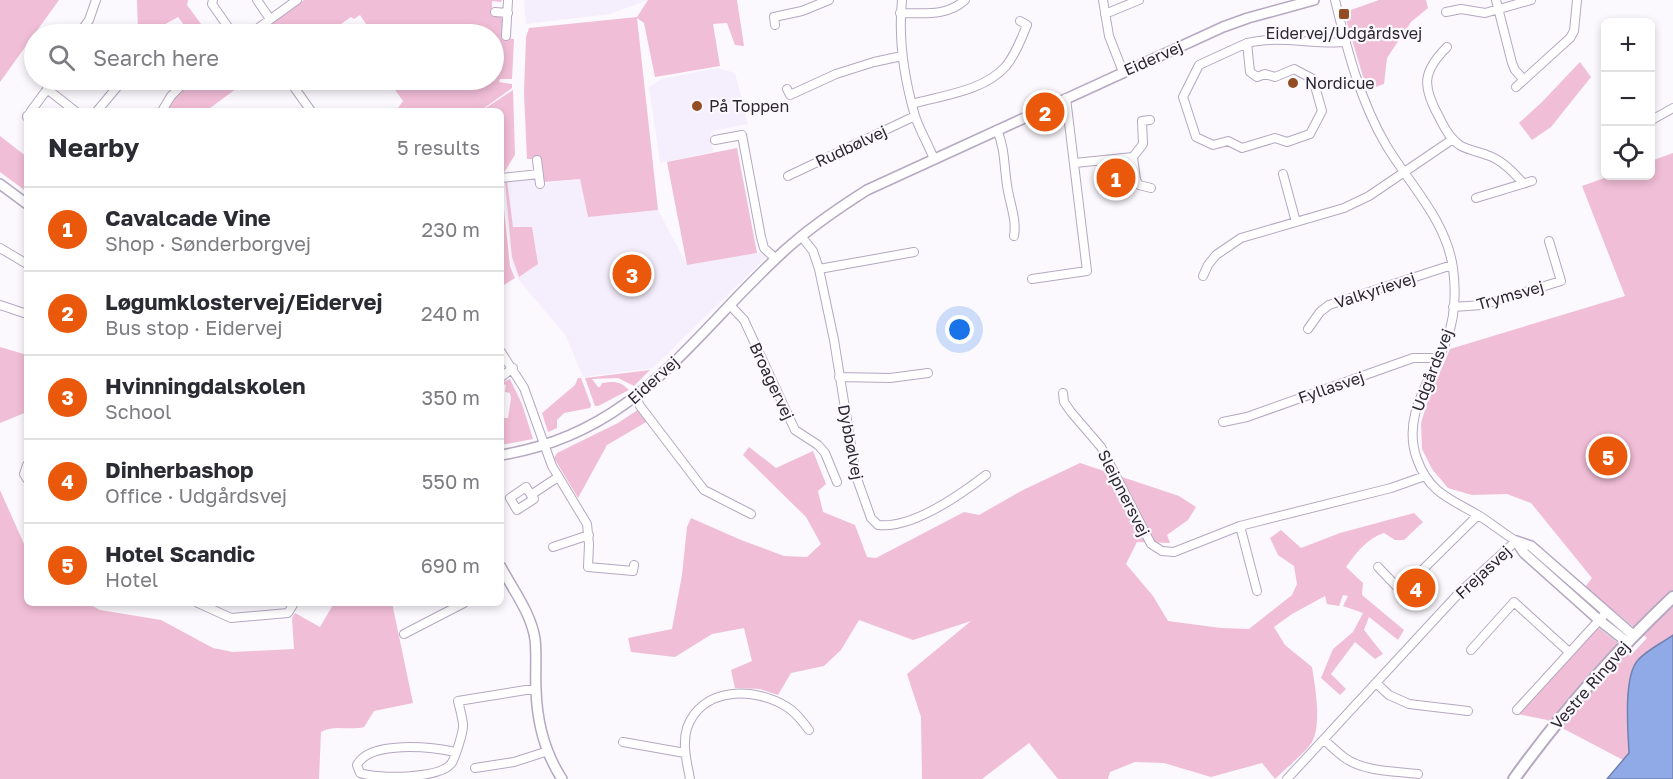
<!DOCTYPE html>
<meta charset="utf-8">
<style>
body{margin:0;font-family:"Golos Text",sans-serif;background:#f7f7f7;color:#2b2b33}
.controls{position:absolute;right:18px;top:18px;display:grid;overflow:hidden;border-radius:9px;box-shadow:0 3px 9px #0003}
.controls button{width:54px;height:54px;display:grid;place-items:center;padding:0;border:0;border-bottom:2px solid #e1e1e2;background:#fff;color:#2b2b33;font:30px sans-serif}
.you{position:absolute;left:960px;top:330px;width:21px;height:21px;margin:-15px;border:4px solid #fff;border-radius:50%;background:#1a73e8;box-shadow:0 0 0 9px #1a73e833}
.badge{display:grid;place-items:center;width:39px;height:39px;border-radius:50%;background:#ea580c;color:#fff;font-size:20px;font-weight:700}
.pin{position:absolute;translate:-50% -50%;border:3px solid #fff;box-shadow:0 2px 6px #0006}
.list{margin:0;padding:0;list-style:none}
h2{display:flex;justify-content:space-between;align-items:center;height:78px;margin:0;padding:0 24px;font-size:26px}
h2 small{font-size:20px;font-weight:400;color:#7c7c81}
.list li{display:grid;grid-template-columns:39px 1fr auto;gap:18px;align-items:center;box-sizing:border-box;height:84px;padding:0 24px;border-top:2px solid #e1e1e2}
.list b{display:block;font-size:22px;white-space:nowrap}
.list p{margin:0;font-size:20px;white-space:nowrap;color:#7c7c81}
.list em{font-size:20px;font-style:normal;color:#7c7c81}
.icon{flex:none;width:33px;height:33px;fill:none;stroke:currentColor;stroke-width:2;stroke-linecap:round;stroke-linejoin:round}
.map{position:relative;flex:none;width:1673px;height:779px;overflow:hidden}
.search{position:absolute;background:#fff;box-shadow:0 3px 9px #0003;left:24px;top:24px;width:480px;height:66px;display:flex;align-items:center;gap:15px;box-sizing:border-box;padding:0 21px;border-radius:33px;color:#7c7c81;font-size:22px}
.panel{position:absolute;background:#fff;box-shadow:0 3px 9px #0003;left:24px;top:108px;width:480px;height:498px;border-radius:9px}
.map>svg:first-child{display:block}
.built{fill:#f5eefc}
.green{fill:#f1bed7}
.water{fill:#90aae7;stroke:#7282b0;stroke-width:1.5}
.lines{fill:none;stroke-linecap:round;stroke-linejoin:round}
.minor-casing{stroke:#b5a8c2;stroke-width:10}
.tertiary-casing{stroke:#b5a8c2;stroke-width:12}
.secondary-casing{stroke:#b5a8c2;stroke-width:14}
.minor{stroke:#fff;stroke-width:8}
.tertiary{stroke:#fff;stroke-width:9}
.secondary{stroke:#fff;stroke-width:10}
.poi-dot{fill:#934d25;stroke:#fbf8fe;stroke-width:2}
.labels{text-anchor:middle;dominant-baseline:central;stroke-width:4.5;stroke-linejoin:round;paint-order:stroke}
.poi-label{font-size:16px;fill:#2b2630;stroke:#fbf8fe;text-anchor:start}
.street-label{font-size:16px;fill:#2b2630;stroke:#fbf8fe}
</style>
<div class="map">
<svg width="1673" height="779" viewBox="0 0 1673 779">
<rect width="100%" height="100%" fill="#fbf8fe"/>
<!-- built -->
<path class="built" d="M524 0H648L610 14 526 24Z
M717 68 735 73 748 124 711 131 713 152 660 163 649 87 661 79Z
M539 174 541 184 580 179 588 217 658 210 687 265 768 251 770 253 653 368 583 377 566 336 518 279 512 268 503 178Z"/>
<!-- green -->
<path class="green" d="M0 0H59L0 82Z
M137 0H188L187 5 204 28 195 34H191L178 17 148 34H144L138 30Z
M304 0H502L501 2 492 1V16H501L503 22 501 38 514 39 512 79H500L499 82 512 84V88L480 111H396L403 101 388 80H494V34H379L374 28 370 30 360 15 354 19 351 17 327 34H267L270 24Z
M648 0H737L744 46 735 45 727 23 713 24 720 66 655 77 644 23 637 18 658 210 588 217 580 179 544 182 541 159H527L524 93 526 37 529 28 637 17Z
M1379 0H1426L1428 8 1411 22 1387 58 1384 84 1367 90 1345 16 1349 15 1348 11Z
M1580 62 1591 77 1551 127 1532 140 1519 123 1542 102Z
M193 80H248L206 111H165L172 100Z
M513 90 515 155 503 174 501 175V111H481Z
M0 136 27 157V192L0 172Z
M737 148 757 253 687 265 667 162Z
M1673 153V635L1638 660 1628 718 1629 753 1623 760 1547 720 1518 714 1595 625 1632 654 1647 638 1585 587 1592 578 1531 503 1507 494 1472 495 1448 488 1432 469 1422 449 1421 423 1428 400 1450 349 1625 296 1582 186 1610 176H1650L1651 161Z
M501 181 510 266 515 278 501 287Z
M505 181H507L513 227H532L538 264 519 277 512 257Z
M0 347 27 355V412L0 423Z
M650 370 634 386 618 378 592 379 598 387H600L602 383C615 381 620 381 629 390L598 406H595L585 378Z
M578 378H581L591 405 590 408 564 413 557 420V428L548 432 542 413 575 385Z
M510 379 522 404 533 439 501 445V418H508L511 398 510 393 505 392 506 385 501 383Z
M639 409 648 421 607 445 578 498 554 458 557 453 618 423Z
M749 447 776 468 813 451 826 484 818 491 823 512 855 525 867 557 876 558 964 512 979 515 1023 490 1080 463 1179 496 1196 507 1188 520 1167 535 1170 543 1137 542 1126 564 1153 596 1168 621 1221 628 1249 629 1292 595 1297 584 1294 566 1278 555 1270 538 1281 530 1301 548 1340 533 1414 513 1423 522 1404 540H1395L1384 533C1366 539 1357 552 1346 567L1363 583 1362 595 1404 630 1398 640 1369 617 1364 630 1383 654 1375 659 1355 642 1331 674 1346 689 1340 695 1321 678 1333 649 1353 632 1363 613 1343 606 1348 596 1343 595 1339 606 1327 604 1325 596 1292 614 1274 627 1285 645 1312 667C1315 686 1322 724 1312 742 1306 752 1284 770 1275 779L1262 763 1211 777 1164 763 1135 762 1110 772 1108 779H1058L1029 743 982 779H922L921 717 907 674 971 621 913 640 859 620 841 650 824 666 791 673 778 695 760 689 735 688 731 670 752 661 744 628 712 634 675 657 631 652 628 638 672 629 682 575 687 527 691 518 741 540 784 556 807 557 821 544 806 517 743 455Z
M0 490 24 544H27V603H87L100 610 161 620 213 648 233 652 294 649 292 618 295 613 320 627 334 603H392L413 703 374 711 364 727C348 731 335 724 321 732L319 779H0Z"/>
<!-- water -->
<path class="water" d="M1673 635V779H1607L1629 753C1628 731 1623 676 1638 660 1647 650 1662 643 1673 635Z"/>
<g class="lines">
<!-- minor casing -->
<g class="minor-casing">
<path id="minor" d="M213 0 212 4 233 34
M257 0 270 19
M902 0C898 39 904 78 915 116 920 131 928 144 934 159
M1103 0 1109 36 1123 72
M1496 0 1512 63 1515 70 1524 80
M495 12 508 13
M1446 12 1461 9 1485 13 1531 0
M900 13C924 13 946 17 965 0
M1105 14 1139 0
M775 25 774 17 802 11 829 0
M79 34 89 20 96 0
M250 34 297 0
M506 36 508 0
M1247 43 1250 72 1257 77 1265 74 1275 77 1294 69 1313 79 1322 111 1310 134 1287 142 1275 138 1242 148 1228 141 1213 145 1196 137 1183 97 1199 65 1247 43C1279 35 1314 45 1346 42
M1447 47C1422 72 1422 86 1439 117 1444 127 1450 139 1461 146 1469 150 1479 152 1487 155 1502 160 1513 172 1523 183
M289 80 311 111
M1516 87 1570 38 1574 31 1577 0
M47 89 75 111
M787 89 790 95 836 74 874 62 902 56
M912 104C944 95 984 91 1006 66 1016 54 1021 39 1027 25L1020 21
M31 111 54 80
M97 111 123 80
M162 111 171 96 187 80
M27 117V116
M1650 121 1673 108
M997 130C1005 148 1004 166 1007 185 1009 202 1017 218 1014 236
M715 140 742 135 761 237 764 248 776 259
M1133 157 1136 180 1139 185 1151 188
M537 160 540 184
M1075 163 1133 157 1143 144 1142 121 1150 120
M1283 174 1296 222
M788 176 915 116
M501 178 539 174
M1476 198 1532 181
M801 236 813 251 819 269 834 340 856 476 871 518 878 525C912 529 960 495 986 475
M0 248 27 264
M819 269 914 252
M1203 276 1208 265 1216 255 1241 238 1344 208 1369 196 1453 139
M1032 279 1087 271 1066 98
M0 305 27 314
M730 305 744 320 795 430 818 445 825 453 837 482
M1453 307 1482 305 1561 281 1549 241
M1308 329 1320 312 1329 305 1452 265
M501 352 524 388 552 466 587 524 589 544 588 567 633 571 634 565
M501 377 513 368
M839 377 890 378 928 373
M1063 393 1064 402 1071 412 1101 447 1151 544 1162 551 1174 552 1240 526 1391 488 1425 476
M636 397 640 406 704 490 751 514
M1223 422 1247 417 1413 358H1438
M27 465 24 474 27 479
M531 495 534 499 517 510 510 498 526 487 531 495 558 477
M1240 526 1257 591
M553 547 589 535
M1378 567 1401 591 1478 515
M198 603 231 618 288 613 294 603
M404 634 464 603
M1471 650 1514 602 1569 652
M1376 683 1389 695 1409 704 1468 711
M1517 710 1603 616
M1324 740C1331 746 1338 753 1345 758 1365 772 1395 771 1418 774
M623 742 685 753
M455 752C432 747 370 740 357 765L360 773C378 779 438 779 451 764 455 759 464 730 463 724 462 716 460 709 458 701L526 690H536
M475 768 514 762 548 751
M690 779C687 762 682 745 687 728 702 686 755 687 787 707 797 713 802 721 809 730
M1287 779 1459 593 1516 541C1503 533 1491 523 1478 515 1451 499 1429 493 1417 459 1401 415 1432 379 1447 339 1455 317 1456 291 1453 268 1446 220 1410 185 1386 145 1360 101 1347 49 1335 0"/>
</g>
<!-- tertiary casing -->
<g class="tertiary-casing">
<path id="tertiary" d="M0 184 27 204
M501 455C636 434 690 337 783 252 809 228 837 209 867 190L1223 27 1248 18 1314 0
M1516 541 1531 546 1633 635
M1516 541 1524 553 1599 620 1627 642
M501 567C513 590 531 613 535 639 537 656 535 673 536 690 537 721 545 753 562 779"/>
</g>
<!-- secondary casing -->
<g class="secondary-casing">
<path id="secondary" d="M1514 779C1561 714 1615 652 1673 597"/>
</g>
<!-- minor -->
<use href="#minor" class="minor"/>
<!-- tertiary -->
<use href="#tertiary" class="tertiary"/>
<!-- secondary -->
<use href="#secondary" class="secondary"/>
</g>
<!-- markers -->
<g class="poi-dot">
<rect x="1338" y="8" width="12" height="12" rx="3"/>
<circle cx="1293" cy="83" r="6"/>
<circle cx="697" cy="106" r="6"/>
</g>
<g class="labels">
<!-- poi labels -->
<g class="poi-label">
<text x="1344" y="33" text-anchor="middle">Eidervej/Udgårdsvej</text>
<text x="1305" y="83">Nordicue</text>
<text x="709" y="106">På Toppen</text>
</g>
<!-- street labels -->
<g class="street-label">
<text transform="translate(1153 58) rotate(-24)">Eidervej</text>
<text transform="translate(851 146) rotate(-25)">Rudbølvej</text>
<text transform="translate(1375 290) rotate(-18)">Valkyrievej</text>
<text transform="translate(1510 295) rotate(-16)">Trymsvej</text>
<text transform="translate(1432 370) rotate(-69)">Udgårdsvej</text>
<text transform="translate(653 380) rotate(-42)">Eidervej</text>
<text transform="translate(772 381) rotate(65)">Broagervej</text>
<text transform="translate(1331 387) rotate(-19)">Fyllasvej</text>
<text transform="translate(851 442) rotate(79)">Dybbølvej</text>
<text transform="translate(1124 493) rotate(63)">Sleipnersvej</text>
<text transform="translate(1483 572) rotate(-43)">Frejasvej</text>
<text transform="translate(1590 685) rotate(-49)">Vestre Ringvej</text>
</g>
</g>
</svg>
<div class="controls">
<button>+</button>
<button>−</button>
<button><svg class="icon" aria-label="locate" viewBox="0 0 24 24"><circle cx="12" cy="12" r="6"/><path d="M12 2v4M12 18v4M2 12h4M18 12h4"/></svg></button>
</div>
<div class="you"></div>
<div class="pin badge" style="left:1116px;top:178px">1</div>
<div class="pin badge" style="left:1045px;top:112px">2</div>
<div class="pin badge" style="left:632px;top:274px">3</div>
<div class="pin badge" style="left:1416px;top:588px">4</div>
<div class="pin badge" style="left:1608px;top:456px">5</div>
<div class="search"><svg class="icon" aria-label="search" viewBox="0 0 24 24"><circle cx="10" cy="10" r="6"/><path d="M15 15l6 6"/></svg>Search here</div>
<section class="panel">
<h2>Nearby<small>5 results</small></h2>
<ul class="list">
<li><span class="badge">1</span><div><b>Cavalcade Vine</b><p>Shop · Sønderborgvej</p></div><em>230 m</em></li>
<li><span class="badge">2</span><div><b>Løgumklostervej/Eidervej</b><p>Bus stop · Eidervej</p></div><em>240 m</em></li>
<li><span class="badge">3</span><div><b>Hvinningdalskolen</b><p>School</p></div><em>350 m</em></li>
<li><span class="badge">4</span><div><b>Dinherbashop</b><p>Office · Udgårdsvej</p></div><em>550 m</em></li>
<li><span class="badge">5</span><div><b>Hotel Scandic</b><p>Hotel</p></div><em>690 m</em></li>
</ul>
</section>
</div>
